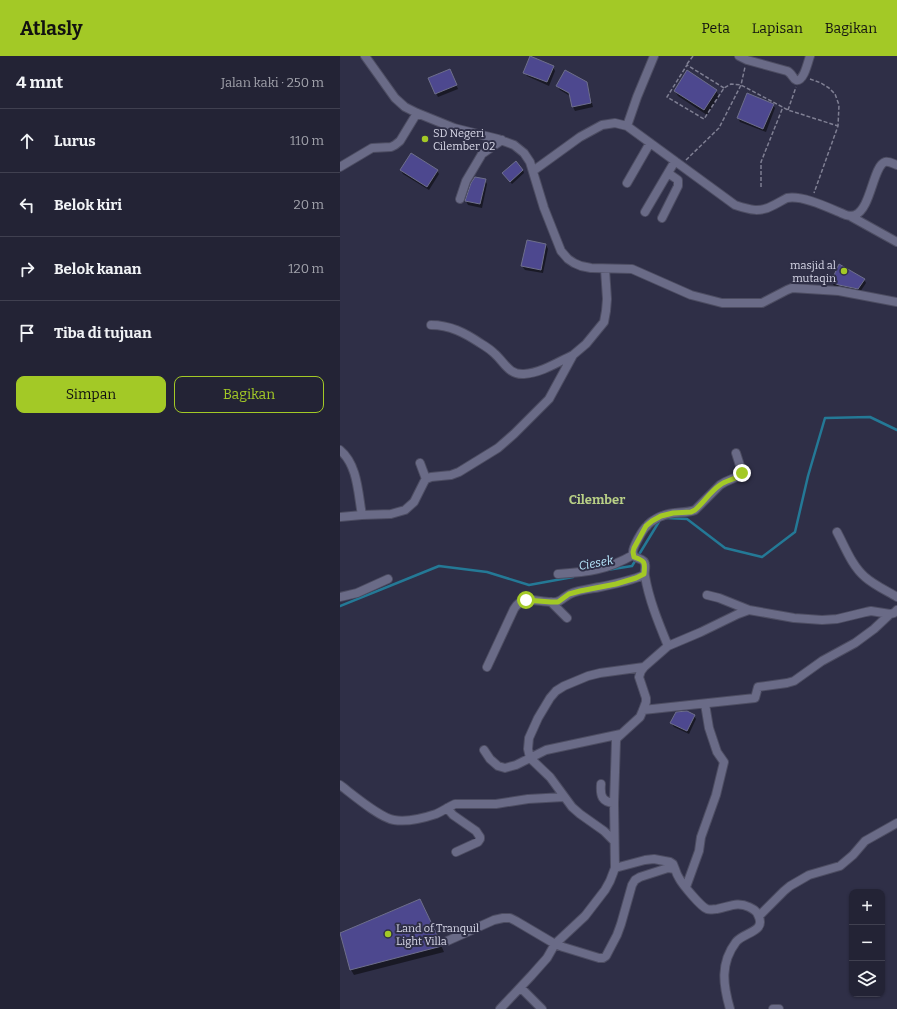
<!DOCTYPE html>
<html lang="id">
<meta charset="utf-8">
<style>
body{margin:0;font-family:Bitter,serif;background:#2b2b3d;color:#f1f3f6}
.controls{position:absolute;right:12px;bottom:12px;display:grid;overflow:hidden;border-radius:8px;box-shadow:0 1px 3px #0004}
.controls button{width:36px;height:36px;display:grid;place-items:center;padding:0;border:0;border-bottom:1px solid #404050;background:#232335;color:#f1f3f6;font:20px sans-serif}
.stop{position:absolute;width:12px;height:12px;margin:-9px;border:3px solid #a3c926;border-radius:50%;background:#fff}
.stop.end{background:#a3c926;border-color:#fff;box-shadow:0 1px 4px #0008}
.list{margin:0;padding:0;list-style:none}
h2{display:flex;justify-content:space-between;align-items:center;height:52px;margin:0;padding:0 16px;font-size:17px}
h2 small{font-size:13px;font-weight:400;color:#a3a4ad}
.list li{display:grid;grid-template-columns:26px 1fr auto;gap:12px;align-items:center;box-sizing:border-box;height:64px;padding:0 16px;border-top:1px solid #404050}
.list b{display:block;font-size:15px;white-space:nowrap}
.list em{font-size:13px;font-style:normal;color:#a3a4ad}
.actions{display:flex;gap:8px;padding:12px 16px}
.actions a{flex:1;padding:9px 0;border:1px solid #a3c926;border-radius:8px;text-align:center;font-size:14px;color:#a3c926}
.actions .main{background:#a3c926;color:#111}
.icon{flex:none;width:22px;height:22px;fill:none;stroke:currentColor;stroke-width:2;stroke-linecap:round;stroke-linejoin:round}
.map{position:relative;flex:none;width:557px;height:953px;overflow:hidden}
header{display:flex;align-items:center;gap:24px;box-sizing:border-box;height:56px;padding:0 20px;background:#a3c926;color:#111}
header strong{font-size:19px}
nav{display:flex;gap:22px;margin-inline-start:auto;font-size:14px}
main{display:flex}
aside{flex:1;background:#232335}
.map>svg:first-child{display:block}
.shadow{fill:#0007}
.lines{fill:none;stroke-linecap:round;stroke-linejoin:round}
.stream{stroke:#247996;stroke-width:2.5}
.building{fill:#4d488f;stroke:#6e6f8b}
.minor-casing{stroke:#4d4d62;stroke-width:10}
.path{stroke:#7f7f93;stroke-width:1.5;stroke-dasharray:4 2;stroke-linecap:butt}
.minor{stroke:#6a6b87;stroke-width:8}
.route{stroke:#a3c926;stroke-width:5}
.poi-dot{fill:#a3c926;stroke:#2f2f47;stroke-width:1.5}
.labels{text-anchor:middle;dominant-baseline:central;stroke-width:4;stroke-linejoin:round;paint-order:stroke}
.poi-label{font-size:11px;fill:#d9d9e9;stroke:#2f2f47;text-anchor:start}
.water-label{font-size:12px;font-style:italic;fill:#b7e7fc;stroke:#2f2f47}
.quarter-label{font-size:13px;font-weight:bold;fill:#b9d086;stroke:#2f2f47}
</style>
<header>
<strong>Atlasly</strong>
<nav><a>Peta</a><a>Lapisan</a><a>Bagikan</a></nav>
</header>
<main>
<aside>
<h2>4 mnt<small>Jalan kaki · 250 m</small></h2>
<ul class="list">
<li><svg class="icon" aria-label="ahead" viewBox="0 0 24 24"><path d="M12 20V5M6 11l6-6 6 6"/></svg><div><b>Lurus</b></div><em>110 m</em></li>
<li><svg class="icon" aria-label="left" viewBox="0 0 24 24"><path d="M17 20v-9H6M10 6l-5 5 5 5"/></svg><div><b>Belok kiri</b></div><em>20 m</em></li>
<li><svg class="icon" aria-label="right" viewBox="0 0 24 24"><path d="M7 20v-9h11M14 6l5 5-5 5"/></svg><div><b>Belok kanan</b></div><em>120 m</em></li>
<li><svg class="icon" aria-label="arrive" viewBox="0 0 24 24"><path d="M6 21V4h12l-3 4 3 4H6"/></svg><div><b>Tiba di tujuan</b></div></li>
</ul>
<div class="actions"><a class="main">Simpan</a><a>Bagikan</a></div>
</aside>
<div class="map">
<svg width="557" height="953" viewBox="0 0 557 953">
<rect width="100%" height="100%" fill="#2f2f47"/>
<!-- shadow -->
<path class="shadow" d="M213 11 215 15 209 30 187 20 185 17Z
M112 18 118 33 98 41 96 37Z
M246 27 248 31 253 51 235 55 233 51 230 40 220 34 217 30Z
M335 35H376L379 40 367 59 338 40Z
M433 49 435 52 426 76 400 66 398 62Z
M61 114 97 115 99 118 89 134 63 118Z
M183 114 184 117 172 128 165 120Z
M145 124 147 128 142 152 128 149 126 145Z
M206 189 208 193 203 217 185 214 182 210Z
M500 209 524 223 526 227 520 236 501 233 494 230 492 226Z
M354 660 356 663 349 678 334 671 331 667Z
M83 849 104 896 14 919 11 914Z"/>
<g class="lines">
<!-- stream -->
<path class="stream" d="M326 462 347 463 385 492 422 501 455 476 468 420 485 362 530 361 557 374
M267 514 292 510 320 464
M0 550 99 510 147 516 189 529 233 521"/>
</g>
<!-- building -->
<path class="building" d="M190 0 214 10 207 26 183 17Z
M110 13 117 29 95 38 88 22Z
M225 14 247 26 251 47 232 51 229 37 216 30Z
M347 14 377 34 364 54 334 35Z
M407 37 434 48 423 73 397 62Z
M71 97 98 114 87 131 60 114Z
M176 105 183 114 170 126 162 117Z
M135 121 146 123 140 148 125 145 131 127Z
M187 184 206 188 201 214 181 210Z
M499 208 525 223 518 233 499 229 491 226Z
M347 655 355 659 347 675 330 667 336 656Z
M80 843 100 885V889L102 890 10 914 0 877Z"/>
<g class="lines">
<!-- minor casing -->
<g class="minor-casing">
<path id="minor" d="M25 0 55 42 65 51 77 57 114 72 158 83 174 89 184 97 190 106 204 152 221 195 228 203 234 207 241 210 251 212 292 213 351 239 382 247H422L447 234 452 232 499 235 557 246
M399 0 407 4 447 15C452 17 453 23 456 24 464 26 468 5 470 0
M287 70 297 41 314 0
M0 111 32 92 51 91 55 89 60 85 77 57
M193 115 240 81 262 69 275 67 287 70 395 149C410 154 420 157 434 149 438 147 443 144 447 142 464 139 491 153 506 159 509 160 512 160 515 159 531 153 533 110 545 106 549 105 554 108 557 109
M287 127 310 87
M120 143 126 125 142 98 162 84
M305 156 335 105
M510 160 557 186
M322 162 338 130V124L328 117
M91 269C110 269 125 277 140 287 145 290 151 294 155 298 165 307 169 319 184 318 201 317 218 306 233 299
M0 394C18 409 18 438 22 459
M80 407 86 423
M0 461 22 459 51 458 65 454 74 446 84 426 86 423 91 421 111 419 119 416 158 392 174 378 209 343 233 299 246 288 264 266 266 255 267 243 265 213
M497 476C505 491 512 510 525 521 534 529 547 535 557 541
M218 518C248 516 267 514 293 499
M367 539 379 542 409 554
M0 541 17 537 48 523
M211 546 227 562
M328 590C319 568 309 544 305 520 304 516 306 512 305 508 304 501 293 504 293 497 292 492 303 473 307 470 308 468 310 467 311 466 314 464 318 461 322 460 332 455 345 458 355 454L380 429 385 426 401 419 402 416 396 397
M147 611 174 553C183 538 197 546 211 546 221 547 222 542 230 538 239 534 250 533 260 531 275 528 290 525 304 519
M303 654 415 642 418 631 447 627 454 625 482 605 515 587 534 573 550 558
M144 694 150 703 158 710 165 712 176 709 206 694 281 678
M261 728C260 740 262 746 274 747
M0 729C12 738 40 762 54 764 66 766 84 762 96 758 103 755 108 751 115 748H156L188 743 224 741
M107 752 113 759 136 775 140 781V783L138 786 116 796
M274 785 264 775 240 758 232 751 210 721 190 702 188 693 189 682 198 662 210 642 216 635 224 630 248 620 260 617 304 611
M275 812 305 804 314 803 330 806 333 808 335 813
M346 831 359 795 361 781 376 739 384 706 377 696 369 672 365 648
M419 860 444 835 450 830 469 819 500 810 513 799 525 785 557 767
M105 886 154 864 163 862H170L176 865 215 888 223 891 259 902H263L266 900 277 879 281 868 292 829 295 824 300 821 328 812 335 813C336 816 337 819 339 822 342 828 361 851 367 853 370 854 374 853 377 853 389 851 397 845 409 851 413 853 417 855 418 859 427 876 404 876 396 886 380 907 383 929 390 953
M181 932 202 953
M160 953 191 920 207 902 215 888 245 860 265 834 270 825 275 812 274 747 276 685 277 682 300 661 303 654 306 646V642L299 621 301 615 304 611 328 590 361 576 398 558 409 554 454 562 482 564 497 563 526 556 531 555 550 558 554 557 557 554
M433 953H439"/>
</g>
<!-- path -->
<path class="path" d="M347 8 353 0
M470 23 481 27 489 32 495 38 499 49 498 70 474 137
M384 32 347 9 327 41 364 63 384 32 391 28 401 29 448 54 498 70
M448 54 456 31
M346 104 379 72 401 29 405 11
M421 131V106L443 51"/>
<!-- minor -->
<use href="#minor" class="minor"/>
</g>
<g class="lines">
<!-- route -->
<path class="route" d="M186 544 211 546H218L229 538 240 535 276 528 296 522 304 518C305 507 306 505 294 501L293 496 294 492 306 470 312 465 321 460 333 457 351 456 355 454C364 446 370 436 380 429 386 424 398 423 402 417"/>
</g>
<!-- markers -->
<g class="poi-dot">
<circle cx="85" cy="83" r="4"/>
<circle cx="504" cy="215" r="4"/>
<circle cx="48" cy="878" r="4"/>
</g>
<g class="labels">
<!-- poi labels -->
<g class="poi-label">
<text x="93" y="77">SD Negeri<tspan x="93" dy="13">Cilember 02</tspan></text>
<text x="496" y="209" text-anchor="end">masjid al<tspan x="496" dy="13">mutaqin</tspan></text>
<text x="56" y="872">Land of Tranquil<tspan x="56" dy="13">Light Villa</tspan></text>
</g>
<!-- water labels -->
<g class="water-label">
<text transform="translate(256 507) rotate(-10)">Ciesek</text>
</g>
<!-- quarter labels -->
<g class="quarter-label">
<text x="257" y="443">Cilember</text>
</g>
</g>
</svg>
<div class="controls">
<button>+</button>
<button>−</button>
<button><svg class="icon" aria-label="layers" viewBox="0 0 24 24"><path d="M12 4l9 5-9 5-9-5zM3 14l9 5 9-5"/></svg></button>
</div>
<div class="stop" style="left:186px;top:544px"></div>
<div class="stop end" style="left:402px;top:417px"></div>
</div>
</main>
